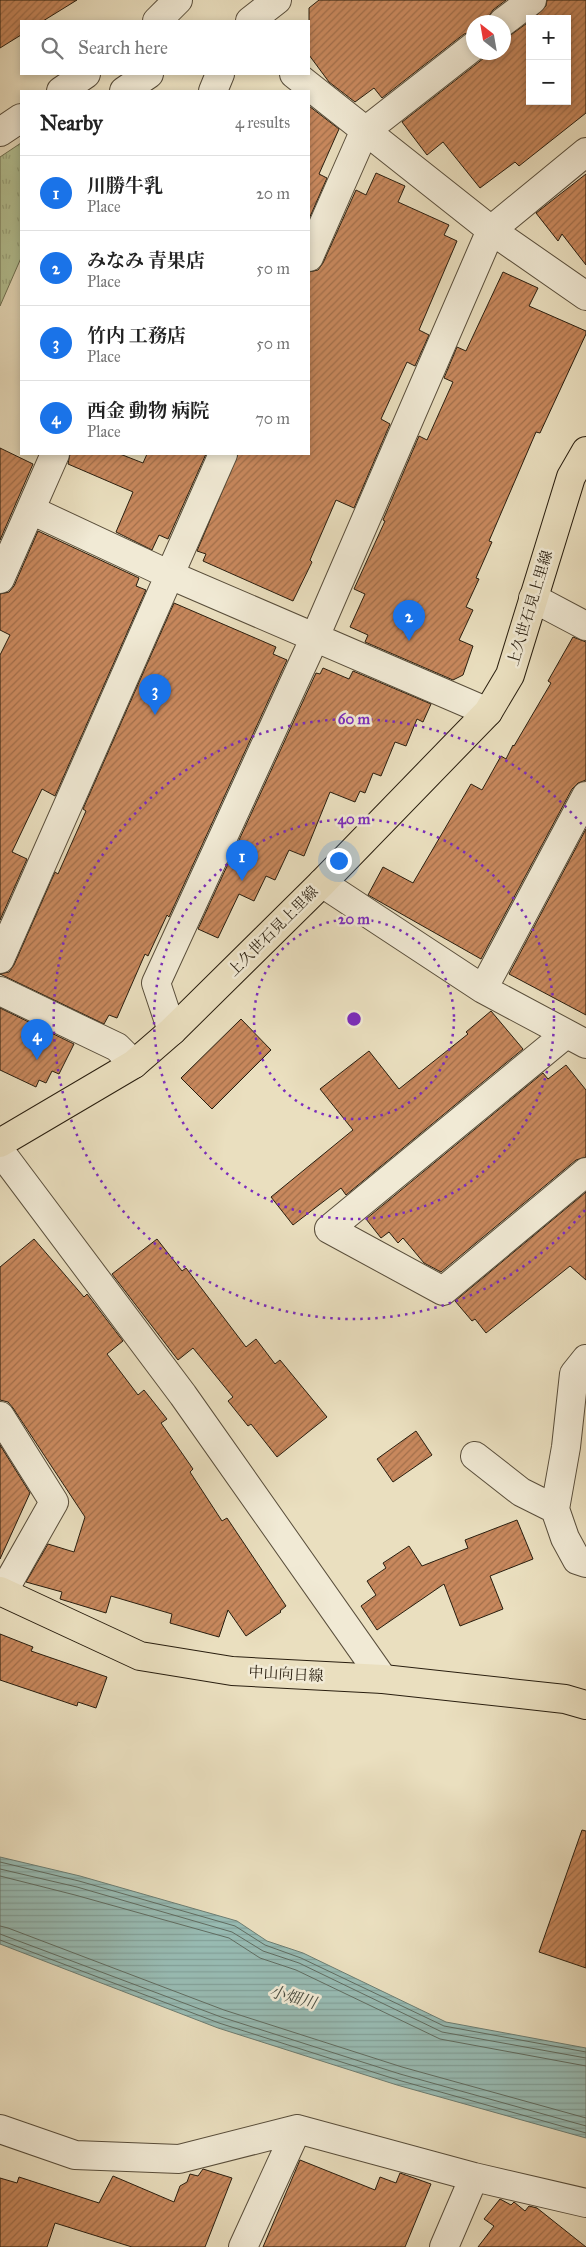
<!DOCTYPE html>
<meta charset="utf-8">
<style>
body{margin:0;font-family:"IM FELL Great Primer","Noto Serif JP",serif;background:#f2f2f2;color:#222}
.controls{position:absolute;right:15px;top:15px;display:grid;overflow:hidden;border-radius:0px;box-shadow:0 2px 8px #0003}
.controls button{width:45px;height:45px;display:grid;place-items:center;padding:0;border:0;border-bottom:1px solid #e0e0e0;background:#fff;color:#222;font:25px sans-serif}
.compass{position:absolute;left:466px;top:15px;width:45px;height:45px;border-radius:50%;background:#fff;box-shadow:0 2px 8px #0003;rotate:329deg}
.you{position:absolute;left:338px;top:860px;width:18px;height:18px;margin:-12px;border:4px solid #fff;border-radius:50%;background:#1a73e8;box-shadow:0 0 0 8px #1a73e833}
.badge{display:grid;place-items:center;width:32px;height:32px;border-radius:50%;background:#1a73e8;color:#fff;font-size:16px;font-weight:700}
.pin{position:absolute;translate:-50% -41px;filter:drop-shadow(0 1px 2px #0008)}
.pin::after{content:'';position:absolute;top:26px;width:18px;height:15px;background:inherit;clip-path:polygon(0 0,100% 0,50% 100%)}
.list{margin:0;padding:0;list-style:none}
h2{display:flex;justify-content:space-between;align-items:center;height:65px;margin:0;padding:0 20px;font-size:21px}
h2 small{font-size:16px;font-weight:400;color:#767676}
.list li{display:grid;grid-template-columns:32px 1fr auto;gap:15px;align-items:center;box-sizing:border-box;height:75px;padding:0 20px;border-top:1px solid #e0e0e0}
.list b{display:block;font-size:19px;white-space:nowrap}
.list p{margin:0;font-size:16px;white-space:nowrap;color:#767676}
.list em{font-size:16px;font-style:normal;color:#767676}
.icon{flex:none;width:28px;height:28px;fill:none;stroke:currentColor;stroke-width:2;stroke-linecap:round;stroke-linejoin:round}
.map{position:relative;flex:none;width:586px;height:2247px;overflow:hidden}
.search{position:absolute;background:#fff;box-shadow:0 2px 8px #0003;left:20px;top:20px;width:290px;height:55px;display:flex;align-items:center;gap:12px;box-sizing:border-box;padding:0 18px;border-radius:0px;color:#767676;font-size:19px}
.panel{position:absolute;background:#fff;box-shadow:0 2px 8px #0003;left:20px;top:90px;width:290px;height:365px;border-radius:0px}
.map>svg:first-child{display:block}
.park{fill:url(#park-tufts);stroke:#6e7052}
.water{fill:url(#water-rules);stroke:#6c7d72}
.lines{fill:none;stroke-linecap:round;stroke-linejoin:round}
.shore{stroke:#606d62;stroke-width:1}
.building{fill:url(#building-hatch);stroke:#291e0f}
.minor-casing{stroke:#594e3b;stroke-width:30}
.major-casing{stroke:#291e0f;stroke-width:30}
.minor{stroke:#f1ead5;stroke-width:28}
.major{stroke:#eadfbf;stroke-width:28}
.ring{fill:none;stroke:#7b2cbf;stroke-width:2.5;stroke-dasharray:2.5 5}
.labels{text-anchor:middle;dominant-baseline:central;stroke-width:5;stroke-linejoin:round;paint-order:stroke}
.street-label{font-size:15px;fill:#291e0f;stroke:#f1ead5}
.water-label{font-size:16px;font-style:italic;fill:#4a4d41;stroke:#f1ead5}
.centre{fill:#7b2cbf;stroke:#f1ead5;stroke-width:2.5}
.ring-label{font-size:15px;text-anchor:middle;font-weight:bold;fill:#7b2cbf;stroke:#f1ead5;stroke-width:5;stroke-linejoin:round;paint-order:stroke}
</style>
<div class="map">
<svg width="586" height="2247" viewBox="0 0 586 2247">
<defs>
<pattern id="park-tufts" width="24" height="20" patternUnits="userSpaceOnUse" patternTransform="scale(1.25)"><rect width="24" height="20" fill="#b4c294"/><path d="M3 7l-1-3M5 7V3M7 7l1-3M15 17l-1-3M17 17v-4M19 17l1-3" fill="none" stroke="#9ba67e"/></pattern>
<pattern id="water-rules" width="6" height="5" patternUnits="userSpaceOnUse" patternTransform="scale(1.25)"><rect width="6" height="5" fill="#98bcb4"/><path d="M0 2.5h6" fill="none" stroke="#83a19a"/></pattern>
<pattern id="building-hatch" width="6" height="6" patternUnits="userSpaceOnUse" patternTransform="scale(1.25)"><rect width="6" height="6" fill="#c8885d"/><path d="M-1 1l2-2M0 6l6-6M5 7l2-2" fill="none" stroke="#a26f4b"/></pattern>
</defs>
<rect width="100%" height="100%" fill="#eadfbf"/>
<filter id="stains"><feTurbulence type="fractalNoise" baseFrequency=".004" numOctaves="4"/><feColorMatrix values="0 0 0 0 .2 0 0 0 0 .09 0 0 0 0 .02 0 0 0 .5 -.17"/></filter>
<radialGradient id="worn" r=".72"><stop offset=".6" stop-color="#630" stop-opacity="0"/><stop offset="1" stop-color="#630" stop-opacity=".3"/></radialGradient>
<!-- park -->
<path class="park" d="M21 143V258L0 306V157Z"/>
<!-- water -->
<path class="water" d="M0 1857 80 1876 237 1921 267 1941 303 1953 446 2022 586 2048V2138L397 2085 218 2028 0 1944Z"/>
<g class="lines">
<!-- shore -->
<path class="shore" d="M0 1862 79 1881 235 1926 265 1945 301 1958 444 2026 586 2052
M0 1869 77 1887 232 1932 263 1951 299 1963 442 2032 586 2058
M0 1876 75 1895 229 1938 260 1958 296 1970 440 2039 586 2066
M0 1926 8 1928 224 2010 402 2067 586 2118
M0 1934 221 2017 400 2074 586 2126
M0 1940 219 2023 398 2080 586 2133"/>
</g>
<!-- building -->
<path class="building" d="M0 0H77L43 21H21V35L0 48Z
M319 0H506L493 10 489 16 488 22H474V31L464 34 382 98 374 88 355 102 329 82 309 55V8Z
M547 0H586V113L519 166 515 162 480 188 443 142 427 155 402 122 484 58 488 52H504V37L512 34 530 21V101H567V19H533L546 6Z
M309 106 339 129 319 174 327 178 309 219Z
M376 173 405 186 398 202 449 225 444 235 457 241 419 330 429 335 415 366 407 362 381 419 390 424 354 508 336 500 310 560 312 562 293 601 203 561 206 554 197 551 238 454H309V272L318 270 323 263 356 190 366 195Z
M586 174V265L562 234 558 241 536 213Z
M503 272 538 288 529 306 586 331V334L540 433 536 432 489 541 492 542 476 578 479 579 466 607 473 610 459 640 473 646 463 675 453 680 365 642 368 635 350 627 365 594 354 589 385 521 383 520 419 436 427 440 453 382 444 378 457 347 466 351Z
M0 448 33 464 0 540Z
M70 454H120L143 463 147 454H206L168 539 159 535 152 550 116 532 133 492 68 464Z
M38 531 139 578 136 586 146 590 55 796 42 789 12 852 27 859 0 920V655L10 635 0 630V594L9 592 14 586Z
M174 603 276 647 273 654 287 660 169 917 167 915 148 956 145 954 117 1018 109 1015 104 1024 0 974 9 972 14 965 55 872 58 874 86 811 83 809Z
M573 637 586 642V780L578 783 572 789 481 959 368 895 383 867 413 883 471 784 482 790 501 756 506 759 513 745 514 746 551 683 548 681Z
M323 668 349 679 353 671 431 704 423 722 417 719 406 746 395 742 381 776 373 773 365 793 360 791 355 802 330 792 304 856 289 850 275 880 266 876 254 901 239 894 218 938 198 929 316 673 320 674Z
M586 829V1015L509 974Z
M0 1008 74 1044 59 1074 52 1071 46 1083 39 1080 36 1087 0 1070Z
M491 1011 523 1049 346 1195 341 1188 293 1225 271 1197 353 1130 320 1089 369 1051 399 1089 468 1034 466 1032Z
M241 1019 271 1050 212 1109 181 1078Z
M566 1065 586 1090V1157L576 1160 441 1272 424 1263 403 1238 398 1243 389 1232 381 1238 366 1219 543 1073 548 1079Z
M586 1192V1280L570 1266 486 1333 475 1319 472 1321 455 1301Z
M34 1239 84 1297 87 1294 123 1341 107 1354 138 1395 144 1390 167 1419 161 1423 193 1469 190 1472 222 1521 227 1518 286 1606 280 1611 281 1612 246 1636 228 1610 219 1637 170 1623 172 1614 111 1596 106 1613 60 1599 62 1592 26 1582 48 1544 74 1552 85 1517 13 1408 8 1402 0 1400V1267Z
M157 1239 182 1271 186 1268 246 1347 256 1339 275 1364 280 1360 327 1417 277 1457 251 1424 248 1426 228 1401 233 1397 193 1348 178 1360 112 1274Z
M416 1431 432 1455 393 1482 377 1459Z
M0 1445 30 1493 0 1559Z
M517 1520 533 1559 490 1576 503 1609 460 1626 444 1584 377 1630 361 1606 376 1595 367 1581 386 1568 383 1563 409 1546 422 1566 468 1548 465 1540Z
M0 1634 33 1647 31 1651 107 1677 96 1708 78 1702 77 1706 0 1680Z
M582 1830 586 1831V1968L539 1952Z
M300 2160 375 2190 380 2177 396 2183 400 2173 431 2184 405 2247H263Z
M203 2169 232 2178 205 2247H132L55 2223 47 2247H0V2178L17 2183 19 2177 99 2203 113 2176 174 2202 180 2186 187 2182 190 2174 198 2176Z
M500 2199 511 2205 514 2202 525 2211 529 2206 537 2208 586 2247H478L494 2226 484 2219Z"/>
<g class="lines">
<!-- minor casing -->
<g class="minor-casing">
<path id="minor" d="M157 21 178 0
M250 21 277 0
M503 22 532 0
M294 74 491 230 586 296
M61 91 86 74
M124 91 149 74
M213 91 220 74
M0 132 21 118
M309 257 364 132 474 46
M31 510 170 575 488 712
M0 579 55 454
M533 598 586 626
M322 883 483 989 586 1044
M0 959 223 454
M483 989 586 796
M0 991 117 1047 134 1064
M172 1031 156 983 315 637 491 230 586 152
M566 1034 329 1229 443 1291 586 1172
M0 1151 183 1395 383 1679
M586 1359 574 1374 566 1447 555 1509 565 1538 577 1560 586 1563
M0 1416 54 1502 3 1592
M475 1456 521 1492 555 1509
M0 2129 75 2155 179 2159 297 2129 474 2177 586 2203
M243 2247 297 2129
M444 2247 474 2177"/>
</g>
<!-- major casing -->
<g class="major-casing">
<path id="major" d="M0 1143 134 1064 172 1031 322 883 488 712 510 675 571 477 586 451
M0 1591 140 1656 232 1671 383 1679 565 1699 586 1705"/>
</g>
<!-- minor -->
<use href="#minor" class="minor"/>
<!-- major -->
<use href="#major" class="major"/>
</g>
<!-- distance rings -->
<g class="ring">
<circle cx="354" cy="1019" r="100"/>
<circle cx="354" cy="1019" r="200"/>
<path d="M585 1210A300 300 0 1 1 585 828"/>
</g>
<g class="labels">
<!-- street labels -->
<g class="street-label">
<text transform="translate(530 608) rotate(-73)">上久世石見上里線</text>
<text transform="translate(273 931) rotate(-45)">上久世石見上里線</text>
<text transform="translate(286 1674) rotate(3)">中山向日線</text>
</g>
<!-- water labels -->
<g class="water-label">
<text transform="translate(293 1997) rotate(15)">小畑川</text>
</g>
</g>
<circle cx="354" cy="1019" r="8" class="centre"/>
<g class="ring-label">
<text x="354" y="724">60 m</text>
<text x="354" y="824">40 m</text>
<text x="354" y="924">20 m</text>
</g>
<rect width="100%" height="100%" filter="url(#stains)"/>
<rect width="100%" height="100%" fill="url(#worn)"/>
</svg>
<div class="controls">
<button>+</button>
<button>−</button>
</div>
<svg class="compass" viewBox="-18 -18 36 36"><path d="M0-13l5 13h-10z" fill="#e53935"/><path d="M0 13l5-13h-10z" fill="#767676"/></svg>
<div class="you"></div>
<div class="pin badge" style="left:242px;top:881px">1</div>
<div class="pin badge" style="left:409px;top:641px">2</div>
<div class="pin badge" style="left:155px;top:715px">3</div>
<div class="pin badge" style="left:37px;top:1060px">4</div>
<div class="search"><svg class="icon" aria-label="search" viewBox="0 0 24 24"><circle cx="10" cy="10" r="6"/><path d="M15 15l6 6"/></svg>Search here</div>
<section class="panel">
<h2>Nearby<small>4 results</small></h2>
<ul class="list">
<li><span class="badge">1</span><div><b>川勝牛乳</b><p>Place</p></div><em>20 m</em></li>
<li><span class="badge">2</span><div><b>みなみ 青果店</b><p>Place</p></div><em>50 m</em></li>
<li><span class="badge">3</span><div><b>竹内 工務店</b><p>Place</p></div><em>50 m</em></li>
<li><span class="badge">4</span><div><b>西金 動物 病院</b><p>Place</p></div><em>70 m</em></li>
</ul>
</section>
</div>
